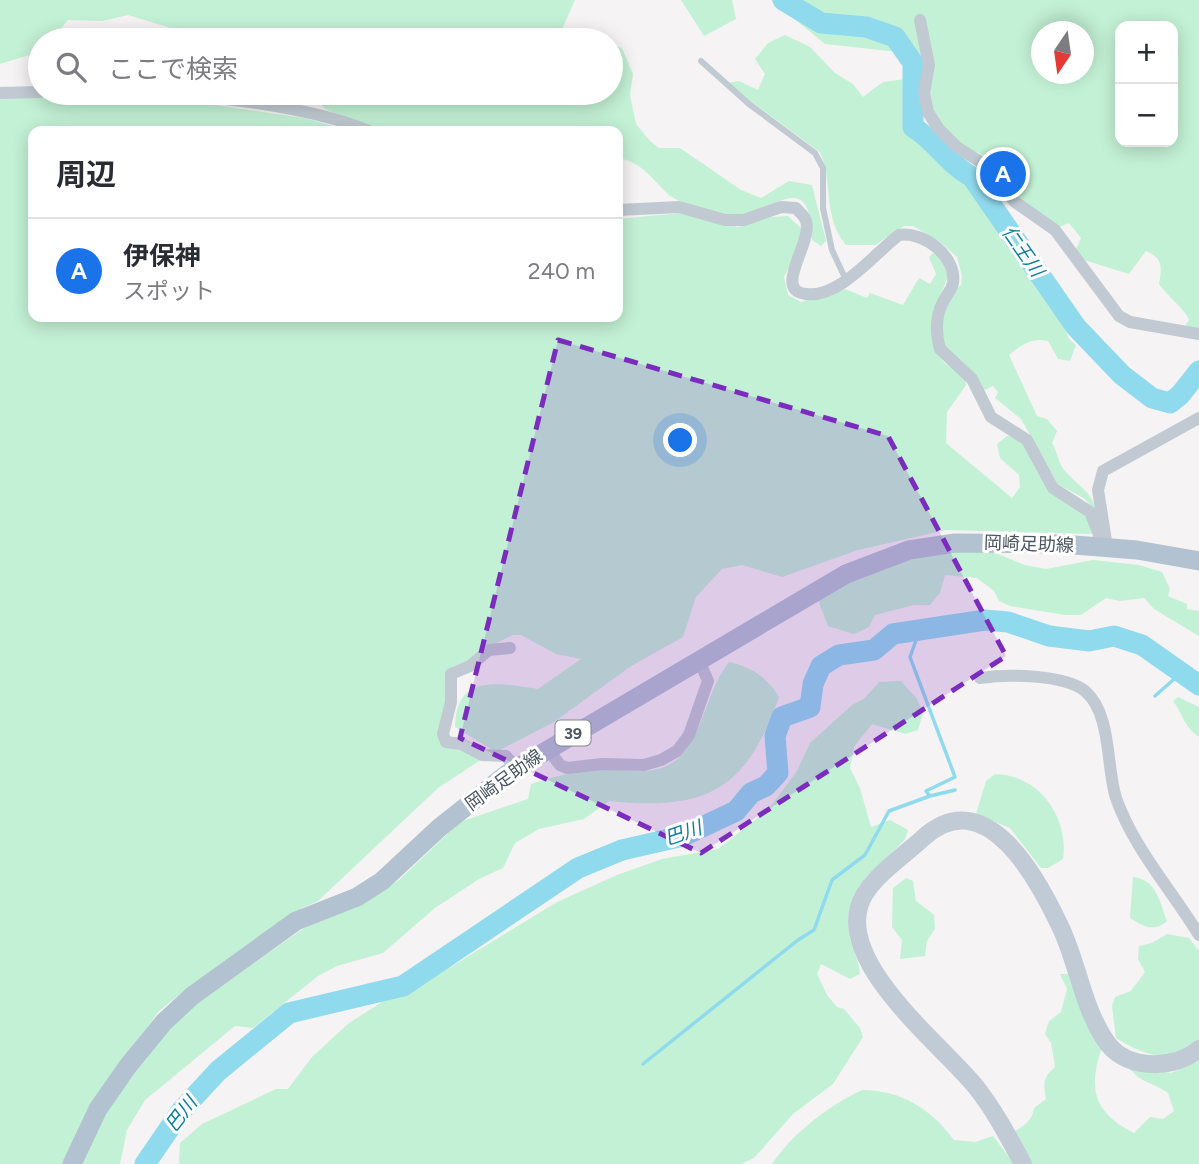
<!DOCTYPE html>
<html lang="ja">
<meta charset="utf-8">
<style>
body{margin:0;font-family:Figtree,"Noto Sans JP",sans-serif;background:#f2f2f3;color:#2b2b33}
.controls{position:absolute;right:21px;top:21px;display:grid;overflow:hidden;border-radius:14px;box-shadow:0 4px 18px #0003}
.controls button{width:63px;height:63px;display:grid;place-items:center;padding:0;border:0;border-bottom:2px solid #e1e1e2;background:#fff;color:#2b2b33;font:35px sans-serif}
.compass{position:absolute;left:1031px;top:21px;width:63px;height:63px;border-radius:50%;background:#fff;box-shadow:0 4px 18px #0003;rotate:193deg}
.you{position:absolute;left:681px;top:441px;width:24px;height:24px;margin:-18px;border:5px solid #fff;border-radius:50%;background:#1a73e8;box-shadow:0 0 0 10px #1a73e833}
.badge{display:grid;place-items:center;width:46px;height:46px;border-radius:50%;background:#1a73e8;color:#fff;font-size:23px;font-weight:700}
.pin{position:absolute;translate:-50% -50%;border:4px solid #fff;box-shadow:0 2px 7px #0006}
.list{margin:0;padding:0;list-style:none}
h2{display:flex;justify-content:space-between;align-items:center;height:91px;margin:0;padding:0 28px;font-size:30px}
h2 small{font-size:23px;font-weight:400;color:#7c7c81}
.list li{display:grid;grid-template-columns:46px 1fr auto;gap:21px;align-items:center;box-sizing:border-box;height:105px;padding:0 28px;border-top:2px solid #e1e1e2}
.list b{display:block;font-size:26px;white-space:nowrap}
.list p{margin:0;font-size:23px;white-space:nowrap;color:#7c7c81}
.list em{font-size:23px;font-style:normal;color:#7c7c81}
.icon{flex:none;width:38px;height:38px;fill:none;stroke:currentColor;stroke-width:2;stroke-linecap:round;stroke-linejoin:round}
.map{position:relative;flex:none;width:1199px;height:1164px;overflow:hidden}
.search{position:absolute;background:#fff;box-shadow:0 4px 18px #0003;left:28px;top:28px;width:595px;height:77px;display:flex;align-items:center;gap:18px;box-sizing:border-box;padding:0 24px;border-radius:38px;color:#7c7c81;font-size:26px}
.panel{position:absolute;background:#fff;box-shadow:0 4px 18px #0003;left:28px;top:126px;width:595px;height:196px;border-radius:14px}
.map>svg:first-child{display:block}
.green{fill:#c3f1d5;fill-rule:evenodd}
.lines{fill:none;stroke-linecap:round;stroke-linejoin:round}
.stream{stroke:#90daee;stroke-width:3.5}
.river{stroke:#90daee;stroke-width:21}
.lane{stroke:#c1cad2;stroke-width:6}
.street{stroke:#c1cad2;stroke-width:12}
.secondary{stroke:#c1cbd6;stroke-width:18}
.primary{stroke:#b3c2d1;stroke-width:19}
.marked{fill:#7b2cbf;fill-opacity:0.2;stroke:#7b2cbf;stroke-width:5;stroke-dasharray:14 9;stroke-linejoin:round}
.labels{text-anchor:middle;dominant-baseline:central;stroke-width:6;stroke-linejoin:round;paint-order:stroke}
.shield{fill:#fff;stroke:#808990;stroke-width:2}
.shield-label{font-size:16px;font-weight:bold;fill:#4a5661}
.street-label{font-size:18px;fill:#4a5661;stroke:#fff}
.water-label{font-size:19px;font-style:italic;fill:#0c7c9b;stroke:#fff}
</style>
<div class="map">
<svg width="1199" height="1164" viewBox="0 0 1199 1164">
<rect width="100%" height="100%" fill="#f5f3f3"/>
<!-- green -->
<path class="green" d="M0 0H575L563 27 566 40H289L270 33 230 31 201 34 195 30H177L128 15 102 21 68 20 51 40H40V50L36 53 0 64Z
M681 0H732L736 19 704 36Z
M771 0H1199V330L1185 326 1189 320C1185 309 1168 297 1159 284 1162 267 1163 258 1146 251L1129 274 1084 260 1076 249 1081 238 1069 223 1057 228C1037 214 1014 198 999 179 993 172 990 162 984 156 979 152 970 151 964 147 928 127 927 99 932 63L898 52 825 44ZM1120 26H1173V142H1120ZM1042 32H1084V74H1042Z
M785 35 810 47 835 73 853 84 863 97 883 82 906 79 905 104 912 129 977 189 982 205 1023 255 1060 315 1069 339 1076 345 1070 361 1058 359 1048 341C1032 337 1021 345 1009 355L1037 416 1047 419 1057 431 1052 443C1057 451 1057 457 1060 463 1069 482 1095 490 1096 513L1085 499 1058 484 1021 419 995 398 998 392 993 386 979 393 969 369 943 344C940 322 942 300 961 285L962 276 957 257 940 242 913 226H904L875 245H846C822 216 834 184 820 152L726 83 739 81 758 90 765 74 755 59 768 43Z
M611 44 622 48 633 74 630 94 636 124 650 141 659 148H680L741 190 761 198 789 181 812 185 826 241 821 246 812 240C810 158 767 223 725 215 713 213 677 202 669 195 652 179 642 162 618 158V131H380L327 110 306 93H611Z
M13 95 187 101 304 118 351 131H33V317H618V219L680 213 738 227 760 218 788 216 803 230 802 241 784 277 788 295 801 302 845 289 867 298 870 293 903 305 919 278 930 284 936 274 929 257 933 253 941 257 948 276C939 299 923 339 942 360 948 367 958 371 965 376L966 385 947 412 946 443 1012 498 1020 487 1019 475 1000 458 997 444 1007 436 1022 439 1043 477 1087 511 1094 534 946 530 858 550 782 577 742 565 722 569 696 597 683 637 631 666 554 722 496 752 455 727C456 673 498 683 538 689L581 659 556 654 521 635H513L484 649 475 659 453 666 440 732 482 759 438 788 318 901 302 908 288 922 181 993 158 1012 90 1115 66 1164H0V97Z
M981 547 1025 565 1046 569 1093 560 1139 565 1162 572 1170 589 1168 596 1187 604V609L1199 611V636L1154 609 1144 598 1120 601 1106 598 1081 615H1065L1010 606 999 601 994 591 977 578 945 575 940 593 930 605H914L875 615 869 627 854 634 828 626 818 600 879 564Z
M729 662C751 667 767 677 779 697 746 791 706 811 609 801L584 819 539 829 515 843 503 868 479 879 435 908 383 953 337 966 318 976 253 1028 235 1026 145 1100 127 1130 120 1164H80L102 1117 151 1043 195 1004 310 924 371 897 399 880 460 822 528 799 531 784C552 777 572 772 594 770 625 767 660 782 684 752 705 725 708 689 729 662Z
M901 681 917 699 923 713 918 730 905 734 872 724 854 747 850 768 860 788 871 827 890 820 908 830 905 839C877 871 844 882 849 932 850 946 859 959 860 974L850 979 821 964 817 974 827 995 837 1007 844 1009 860 1028 863 1037 833 1084 793 1114 754 1158 741 1164H179L180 1143 202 1124 276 1089H288L312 1057 349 1023 390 997 423 984 557 902 617 875 662 859 718 849 768 810 797 771 810 743 852 705 864 699 879 682Z
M1178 697 1199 707V737C1184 727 1183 714 1173 701Z
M995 774C1039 775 1069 817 1063 859L1048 868H1041L1010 828 976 814 986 781Z
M1133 877C1156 879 1160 902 1167 921 1154 933 1143 926 1130 918Z
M906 878 913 881 916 901 934 915 935 929 927 941 925 956 900 959 902 940 892 927 893 888Z
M1167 934 1189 938 1199 951V1040C1174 1067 1143 1055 1116 1038L1112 1006 1115 997 1131 991 1145 972 1138 959 1139 946 1152 943Z
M1060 974H1072L1102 1047C1088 1089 1093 1112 1134 1133L1150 1117 1163 1119 1174 1111 1168 1093C1149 1080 1143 1085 1127 1066L1171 1073 1199 1061V1164H1030L1012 1133C1023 1126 1032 1122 1034 1108L1046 1099C1043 1084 1043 1077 1055 1067L1051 1043 1045 1034 1049 1021 1061 1012 1067 989Z
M862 1090C901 1090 931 1109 954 1140L975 1142 993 1136 1014 1164H772C793 1133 828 1106 862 1090Z"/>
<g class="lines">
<!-- stream -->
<path class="stream" d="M1155 696 1181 673
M930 796 955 790
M643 1064 798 940 814 930 832 880 865 855 889 811 930 796 926 791 955 777 910 657 919 632"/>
<!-- river -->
<path class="river" d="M783 0 821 23 866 27 895 37 913 63V127C936 141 948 164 972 177L1076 327 1122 375 1152 398 1170 403 1180 395 1199 371
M145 1164 182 1110 218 1071 289 1013 403 986 578 868 622 850 683 836 736 811 751 793 766 786 778 773 775 736 782 717 810 707 813 684 821 666 839 655 874 650 893 634 985 620 1008 622 1049 636 1089 641 1114 636 1142 645 1199 685"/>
<!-- lane -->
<path class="lane" d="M701 61 749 104 815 153 823 168V208L832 250 846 280"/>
<!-- street -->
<path class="street" d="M920 20 929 65 924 93 928 112 938 128 957 147 982 163 1015 202 1055 230 1119 316 1130 322 1199 334
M0 93 40 92
M49 93C81 97 109 95 141 94 203 93 312 107 369 131
M618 210 679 207 725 220H744L781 207 796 208C799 212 805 216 806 221 813 243 772 290 806 294 839 299 875 253 899 235 923 231 957 256 953 283 952 289 946 296 943 302 935 317 936 334 940 349L972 379 991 417 1027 440 1053 488 1090 512 1099 534 1098 548
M1106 541 1098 490 1103 471 1199 418
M510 648 489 650 470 666 451 674V702L443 734 446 742 461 744 482 755 506 756 516 768
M980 678C1006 674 1064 674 1085 691 1112 714 1106 767 1116 798 1134 849 1171 889 1199 935
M547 748 560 765 567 768 602 764 644 765 661 760 677 751 689 735 708 681 699 660"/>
<!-- secondary -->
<path class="secondary" d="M1023 1164C1009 1138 995 1111 976 1087 942 1045 842 968 859 907 866 880 903 857 923 838 985 781 1037 877 1060 926 1078 963 1083 1010 1108 1044 1129 1071 1176 1069 1199 1049"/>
<!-- primary -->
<path class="primary" d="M72 1164 98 1109 128 1066 164 1022 192 996 296 921 357 897 382 881 439 828 507 774 846 574 909 550 955 543 1062 544 1137 550 1199 561"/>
</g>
<!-- marked area -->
<path class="marked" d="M558 340 888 436 1006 656 701 853 460 738Z"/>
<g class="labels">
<!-- shield labels -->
<rect class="shield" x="555.5" y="720.5" width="35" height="25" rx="5"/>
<g class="shield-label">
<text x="573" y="733">39</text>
</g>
<!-- street labels -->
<g class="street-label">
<text transform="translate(1029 544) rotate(2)">岡崎足助線</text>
<text transform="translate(504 780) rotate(-36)">岡崎足助線</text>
</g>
<!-- water labels -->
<g class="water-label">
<text transform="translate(1023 251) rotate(55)">仁王川</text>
<text transform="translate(683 833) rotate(-19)">巴川</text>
<text transform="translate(181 1114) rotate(-52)">巴川</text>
</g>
</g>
</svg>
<div class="controls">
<button>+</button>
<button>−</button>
</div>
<svg class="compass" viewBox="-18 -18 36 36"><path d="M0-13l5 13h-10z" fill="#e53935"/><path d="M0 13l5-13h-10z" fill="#7c7c81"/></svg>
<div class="you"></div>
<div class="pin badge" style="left:1003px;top:174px">A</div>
<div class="search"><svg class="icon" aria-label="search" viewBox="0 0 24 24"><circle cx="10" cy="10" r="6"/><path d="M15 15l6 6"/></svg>ここで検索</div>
<section class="panel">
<h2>周辺<small></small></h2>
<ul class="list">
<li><span class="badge">A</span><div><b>伊保神</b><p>スポット</p></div><em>240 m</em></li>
</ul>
</section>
</div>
